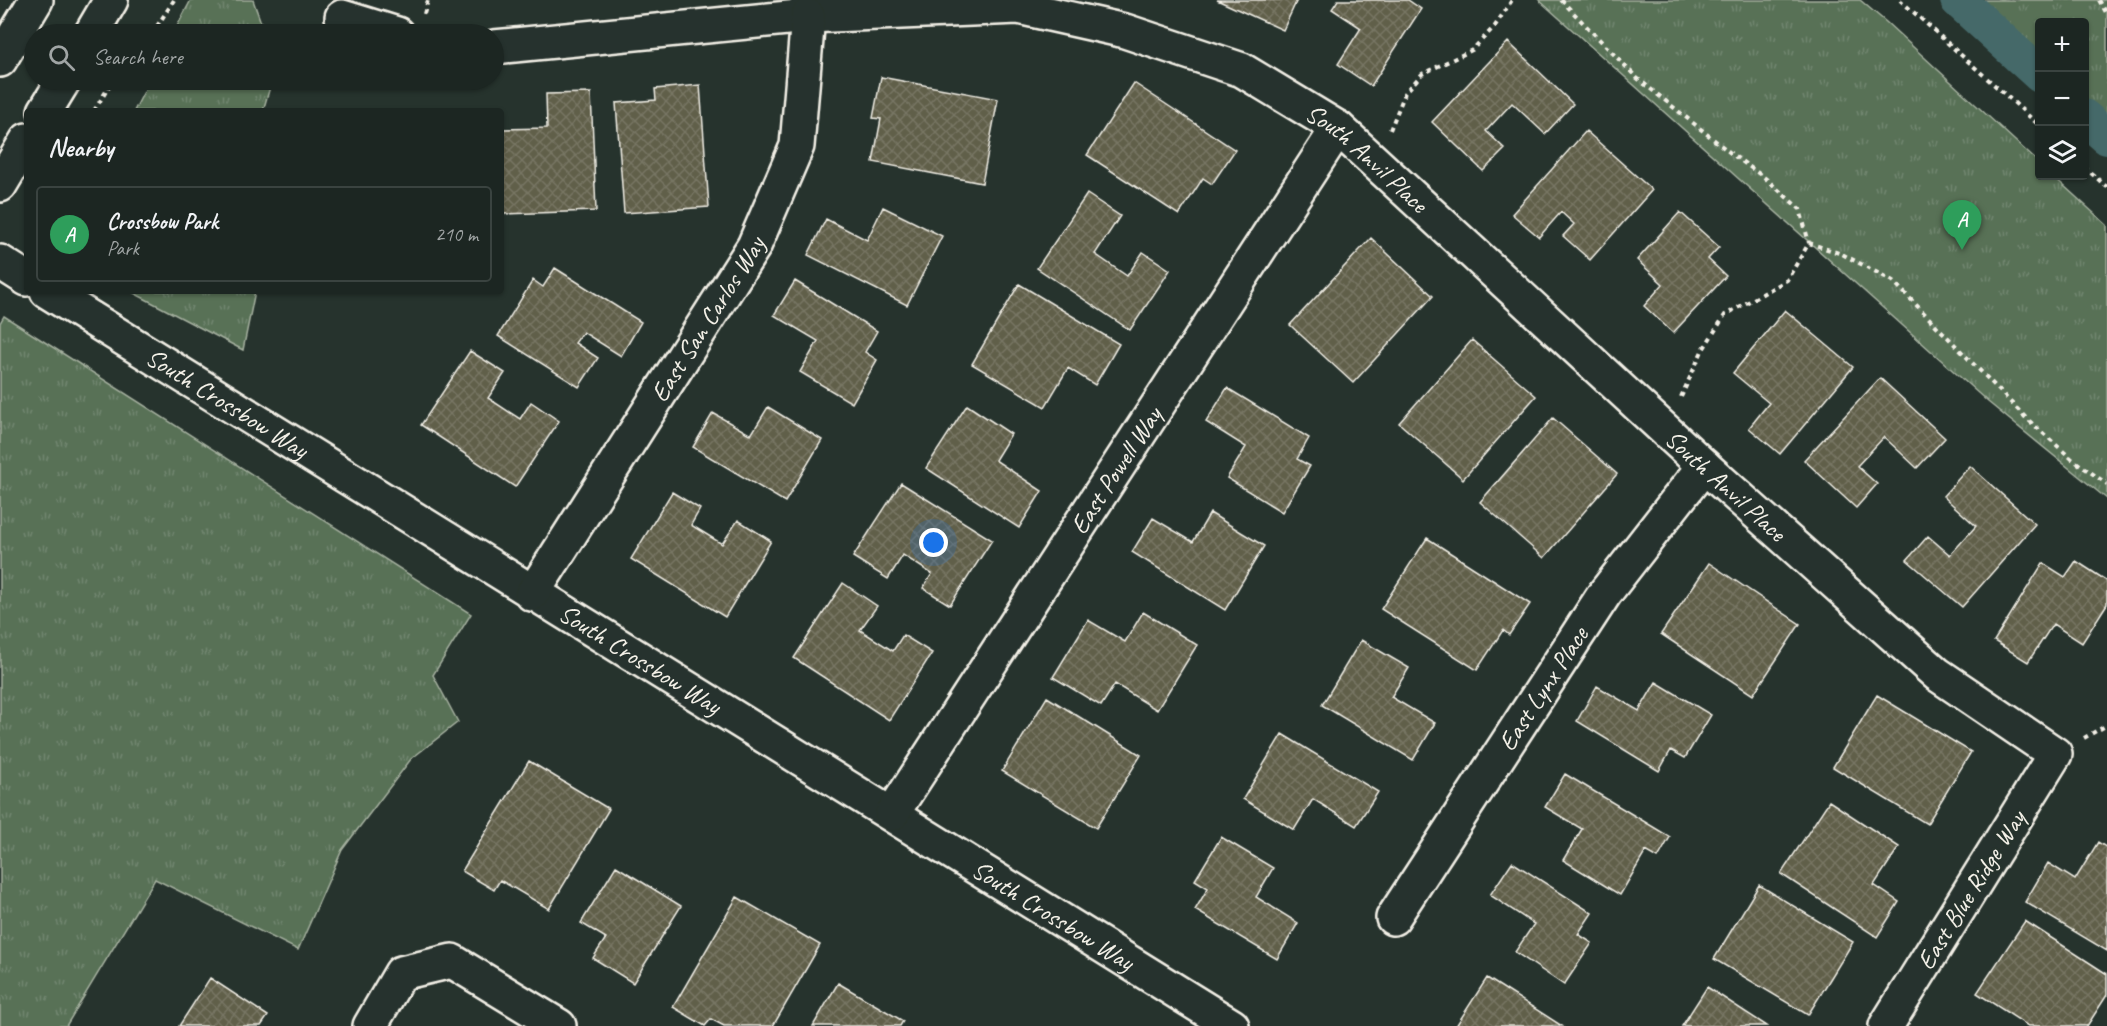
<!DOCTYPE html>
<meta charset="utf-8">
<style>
body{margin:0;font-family:Caveat,sans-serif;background:#252e2a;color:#f1f3f6}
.controls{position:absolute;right:18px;top:18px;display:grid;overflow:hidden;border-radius:6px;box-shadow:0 2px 4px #0004}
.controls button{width:54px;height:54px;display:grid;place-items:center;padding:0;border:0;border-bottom:2px solid #3a4340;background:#1c2622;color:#f1f3f6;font:30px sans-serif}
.you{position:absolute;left:934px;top:543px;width:21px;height:21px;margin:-15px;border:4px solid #fff;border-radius:50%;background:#1a73e8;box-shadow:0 0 0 9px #1a73e833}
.badge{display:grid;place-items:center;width:39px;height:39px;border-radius:50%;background:#b45309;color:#fff;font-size:20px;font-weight:700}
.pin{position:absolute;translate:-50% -50px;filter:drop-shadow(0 2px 3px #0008)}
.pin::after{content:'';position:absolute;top:32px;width:21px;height:18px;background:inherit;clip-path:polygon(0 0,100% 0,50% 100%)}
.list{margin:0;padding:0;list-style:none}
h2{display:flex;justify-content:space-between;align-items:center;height:78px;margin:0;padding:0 24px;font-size:26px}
h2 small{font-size:20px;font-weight:400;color:#a0a5a5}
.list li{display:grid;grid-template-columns:39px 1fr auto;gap:18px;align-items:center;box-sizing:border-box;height:96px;margin:0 12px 12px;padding:0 12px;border:2px solid #3a4340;border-radius:6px}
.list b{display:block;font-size:22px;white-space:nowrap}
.list p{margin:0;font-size:20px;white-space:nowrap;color:#a0a5a5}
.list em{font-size:20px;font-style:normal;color:#a0a5a5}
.icon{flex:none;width:33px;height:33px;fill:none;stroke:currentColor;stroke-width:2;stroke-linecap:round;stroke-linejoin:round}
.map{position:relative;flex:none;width:2107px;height:1026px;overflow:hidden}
.search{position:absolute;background:#1c2622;box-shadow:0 2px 4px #0004;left:24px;top:24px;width:480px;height:66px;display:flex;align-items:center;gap:15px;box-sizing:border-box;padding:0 21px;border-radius:33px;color:#a0a5a5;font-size:22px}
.panel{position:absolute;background:#1c2622;box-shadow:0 2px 4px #0004;left:24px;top:108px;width:480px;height:186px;border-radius:6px}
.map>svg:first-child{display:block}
.park{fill:url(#park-tufts);stroke:#a6b1a0;stroke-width:1.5}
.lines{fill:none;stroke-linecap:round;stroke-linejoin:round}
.canal{stroke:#446969;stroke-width:36}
.building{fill:url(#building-cross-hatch);stroke:#f4f1e8;stroke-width:1.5}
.minor-casing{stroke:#f4f1e8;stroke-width:38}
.secondary-casing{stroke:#f4f1e8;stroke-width:38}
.path{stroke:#f4f1e8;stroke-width:4;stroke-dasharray:4.5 4.5;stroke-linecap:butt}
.minor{stroke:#26332d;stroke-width:33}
.secondary{stroke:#26332d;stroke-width:33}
.labels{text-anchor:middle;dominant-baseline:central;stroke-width:5;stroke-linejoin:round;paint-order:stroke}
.street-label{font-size:26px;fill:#f4f1e8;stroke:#26332d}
</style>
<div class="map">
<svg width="2107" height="1026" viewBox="0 0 2107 1026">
<defs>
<pattern id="park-tufts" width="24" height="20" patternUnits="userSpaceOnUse" patternTransform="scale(1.5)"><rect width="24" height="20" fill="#587157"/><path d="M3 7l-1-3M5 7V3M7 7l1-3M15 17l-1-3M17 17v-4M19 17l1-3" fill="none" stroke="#71866f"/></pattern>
<pattern id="building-cross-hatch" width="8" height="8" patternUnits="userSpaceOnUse" patternTransform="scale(1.5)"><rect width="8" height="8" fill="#605e4a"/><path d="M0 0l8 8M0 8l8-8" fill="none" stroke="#777664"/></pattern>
</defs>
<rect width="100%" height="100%" fill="#26332d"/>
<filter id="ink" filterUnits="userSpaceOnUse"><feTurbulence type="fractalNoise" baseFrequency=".0167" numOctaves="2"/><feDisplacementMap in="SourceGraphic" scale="12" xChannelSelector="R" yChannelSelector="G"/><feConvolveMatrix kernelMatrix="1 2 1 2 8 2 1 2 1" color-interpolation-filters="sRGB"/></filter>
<g filter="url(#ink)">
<!-- park -->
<path class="park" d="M191 0H253L265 34H173Z
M1539 0H1860L1886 22 2039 163 2040 176H2053L2107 225V499L1988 402Z
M1971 0H2107V123L2085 103 2084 22H2040L2039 62Z
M150 80H272L263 111H134Z
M130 291H255L243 350Z
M4 316 471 614 433 675 458 722 411 759 342 850 298 950 155 879 66 1026H0V323Z"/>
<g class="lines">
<!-- canal -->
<path class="canal" d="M1958 0 2040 75
M2084 117 2107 137"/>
</g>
<!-- building -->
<path class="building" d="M1217 0H1297L1283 30Z
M1338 0H1408L1421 9 1371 86 1338 64 1361 28 1332 9Z
M1508 42 1573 104 1545 134 1512 103 1486 131 1505 149 1483 171 1432 122Z
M881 77 998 99 982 183 873 162 881 119 873 118Z
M1134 83 1235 150 1212 184 1203 178 1179 215 1087 155Z
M700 85 709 207 624 213 616 103 656 100 655 89Z
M591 93 596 211 503 214 501 129 547 128 546 94Z
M1586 131 1652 190 1590 260 1563 236 1574 224 1561 212 1539 237 1512 214Z
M1087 194 1120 216 1095 254 1127 276 1143 252 1170 270 1130 330 1037 268Z
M883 207 942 236 907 305 808 255 826 219 867 240Z
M1680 212 1719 247 1708 259 1726 276 1673 333 1644 306 1663 284 1637 260Z
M1371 238 1433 296 1353 383 1290 325Z
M555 268 641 322 621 356 583 332 575 343 598 358 579 387 498 336 533 280 543 287Z
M795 281 877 331 865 352 877 360 852 403 800 372 818 341 774 315Z
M1019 284 1119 344 1095 385 1068 368 1045 407 972 364Z
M1785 310 1853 367 1780 454 1749 428 1769 403 1733 373Z
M1472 340 1536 396 1463 479 1399 423Z
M470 351 505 373 488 398 520 419 531 402 559 421 515 487 421 425Z
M1880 378 1945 438 1917 468 1884 437 1857 466 1877 484 1856 508 1804 460Z
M1227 388 1309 438 1297 459 1310 466 1282 512 1227 478 1246 447 1206 422Z
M967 405 1011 434 995 460 1042 491 1019 528 926 468Z
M768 407 822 440 785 502 693 447 713 413 751 435Z
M1553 418 1617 474 1544 558 1480 502Z
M1970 466 2035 524 1962 607 1907 560 1928 536 1950 555 1976 526 1943 496Z
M901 483 992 540 950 605 923 588 932 574 903 555 888 579 853 557Z
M672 492 700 509 691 525 722 544 738 520 771 541 725 617 631 559Z
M1210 513 1264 546 1225 610 1132 552 1153 518 1193 542Z
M1427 538 1530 604 1509 635 1503 630 1477 670 1381 609Z
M2076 561 2107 581V604L2082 643 2053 624 2028 662 1994 641 2043 563 2065 577Z
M1709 563 1800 624 1753 695 1661 634Z
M843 583 877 606 860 630 893 651 903 635 932 653 889 720 794 658Z
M1143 612 1197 645 1157 710 1115 684 1101 706 1053 677 1088 620 1125 642Z
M1361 640 1409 668 1391 697 1435 723 1413 760 1322 705Z
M1656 682 1711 715 1685 758 1671 750 1659 771 1577 721 1597 686 1639 711Z
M1877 695 1971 752 1927 824 1833 767Z
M1047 697 1141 755 1096 828 1002 771Z
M1282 734 1378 792 1356 826 1313 799 1294 830 1243 799Z
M529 761 609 809 549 909 500 880 494 890 462 871Z
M1565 774 1670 837 1658 858 1646 851 1620 895 1563 860 1582 829 1545 807Z
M1829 801 1899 847 1874 885 1899 902 1877 937 1781 874Z
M1221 837 1273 868 1256 897 1298 923 1277 959 1195 910 1208 888 1195 880Z
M2098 842 2107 848V951L2025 902 2048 863 2075 880Z
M1512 862 1592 913 1578 934 1592 943 1564 985 1515 952 1534 924 1490 895Z
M616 866 681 906 633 983 593 958 606 938 581 923Z
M1759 885 1853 942 1808 1015 1714 959Z
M737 897 820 945 773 1026H724L711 1019 705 1026 673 1007Z
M2025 921 2107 974V995L2087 1026H2028L1977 993Z
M210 978 268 1016 261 1026H179Z
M1487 978 1562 1026H1456Z
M838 983 903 1021 900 1026H813Z
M1707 987 1767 1026H1682Z"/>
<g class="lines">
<!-- minor casing -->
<g class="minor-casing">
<g id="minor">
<path d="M342 17 397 34"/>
<path id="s1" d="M494 47 808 16 1018 7 1125 31 1242 70 1338 128 1704 466 1937 674 2055 754 1886 1026"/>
<path d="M0 262 27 279"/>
<path id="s2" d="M47 291 1232 1026"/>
<path id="s3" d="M532 594 754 246 797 146 808 16"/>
<path id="s4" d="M892 814 1338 128"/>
<path id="s5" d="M1393 918 1605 593 1704 466"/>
<path d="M370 1026 401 973 452 961 559 1026"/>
</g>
</g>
<!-- secondary casing -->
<g class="secondary-casing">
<path id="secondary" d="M91 34 111 0
M0 60 36 0
M45 111 64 80
M0 185 27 140"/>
</g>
<!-- path -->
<path class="path" d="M1561 0 1637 78 1733 155 1765 178 1800 209 1809 243
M1900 0 2040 126
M2099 0 2107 14
M424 14 428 0
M152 34 174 0
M94 111 113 80
M1390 130 1405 93 1422 74 1472 50 1495 26 1512 0
M2084 167 2107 187
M1681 397 1702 351 1725 315 1787 280 1809 243 1842 254 1893 281 2025 417 2072 459 2107 484
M2084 738 2107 725"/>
<!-- minor -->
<use href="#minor" class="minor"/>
<!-- secondary -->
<use href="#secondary" class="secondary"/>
</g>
</g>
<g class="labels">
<!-- street labels -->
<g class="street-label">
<text stroke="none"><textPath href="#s1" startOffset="912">South Anvil Place</textPath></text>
<text stroke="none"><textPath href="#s3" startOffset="326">East San Carlos Way</textPath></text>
<text stroke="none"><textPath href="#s2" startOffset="212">South Crossbow Way</textPath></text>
<text stroke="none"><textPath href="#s4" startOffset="410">East Powell Way</textPath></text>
<text stroke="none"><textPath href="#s1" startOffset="1398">South Anvil Place</textPath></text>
<text stroke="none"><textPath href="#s2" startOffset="698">South Crossbow Way</textPath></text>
<text stroke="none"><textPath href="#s5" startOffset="274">East Lynx Place</textPath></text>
<text transform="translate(1971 890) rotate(-58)">East Blue Ridge Way</text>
<text stroke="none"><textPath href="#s2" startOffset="1184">South Crossbow Way</textPath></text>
</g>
</g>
</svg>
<div class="controls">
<button>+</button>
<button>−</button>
<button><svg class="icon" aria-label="layers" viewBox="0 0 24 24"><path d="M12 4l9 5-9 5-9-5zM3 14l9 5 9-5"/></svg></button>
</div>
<div class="you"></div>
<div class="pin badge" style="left:1962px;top:250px;background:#2e9e5b">A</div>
<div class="search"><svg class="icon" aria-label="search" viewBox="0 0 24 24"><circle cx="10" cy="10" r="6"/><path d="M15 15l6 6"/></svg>Search here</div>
<section class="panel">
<h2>Nearby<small></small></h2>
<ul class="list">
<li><span class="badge" style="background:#2e9e5b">A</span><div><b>Crossbow Park</b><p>Park</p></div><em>210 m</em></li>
</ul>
</section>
</div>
